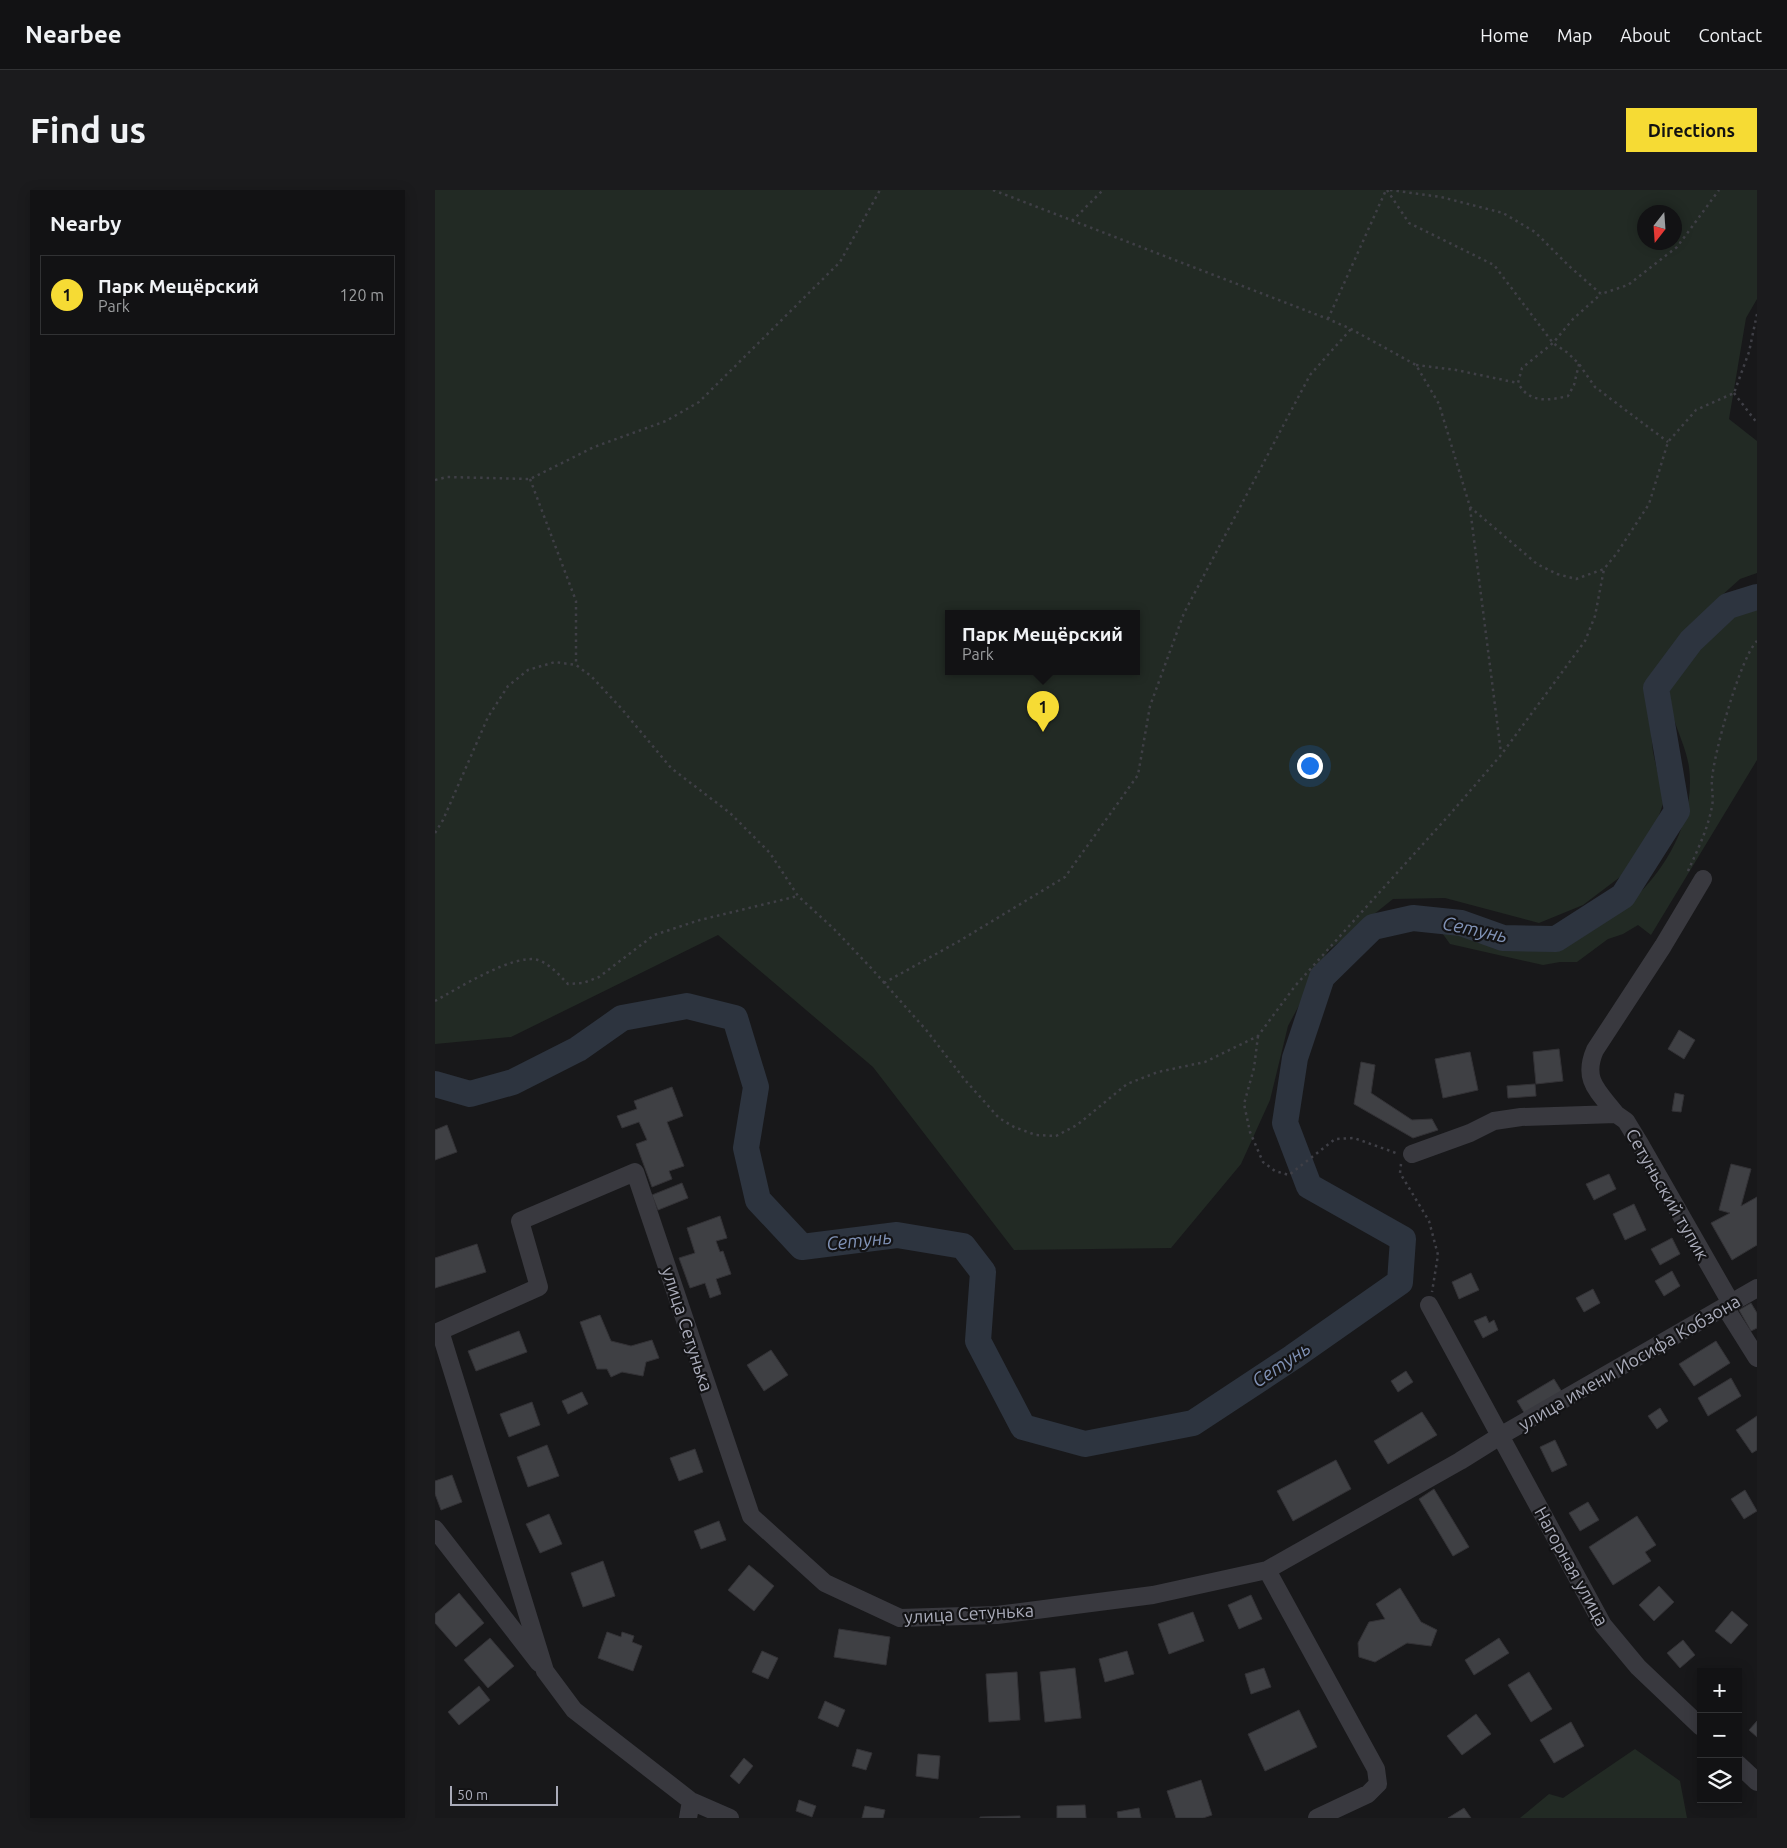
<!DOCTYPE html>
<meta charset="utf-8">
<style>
body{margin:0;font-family:Ubuntu,sans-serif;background:#1b1b1d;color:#f1f3f6}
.controls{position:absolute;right:15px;bottom:15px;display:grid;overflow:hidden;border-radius:0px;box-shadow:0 2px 12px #0003}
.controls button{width:45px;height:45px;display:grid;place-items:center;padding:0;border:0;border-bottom:1px solid #313234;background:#121214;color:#f1f3f6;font:25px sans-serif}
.compass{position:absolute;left:1202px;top:15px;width:45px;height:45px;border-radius:50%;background:#121214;box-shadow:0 2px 12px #0003;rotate:197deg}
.scale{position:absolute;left:15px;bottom:12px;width:108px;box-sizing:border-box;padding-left:5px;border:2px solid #aaacba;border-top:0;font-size:14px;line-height:18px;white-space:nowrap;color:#aaacba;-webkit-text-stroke:4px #131315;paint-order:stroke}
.you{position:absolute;left:874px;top:575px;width:18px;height:18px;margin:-12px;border:4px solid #fff;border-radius:50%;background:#1a73e8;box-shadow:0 0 0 8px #1a73e833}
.badge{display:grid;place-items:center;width:32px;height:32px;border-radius:50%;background:#f6db34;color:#111;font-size:16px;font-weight:700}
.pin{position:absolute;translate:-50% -41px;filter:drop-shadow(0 1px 2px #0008)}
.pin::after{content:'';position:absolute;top:26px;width:18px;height:15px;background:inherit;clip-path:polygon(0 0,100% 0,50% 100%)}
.popup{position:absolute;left:510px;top:420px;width:195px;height:65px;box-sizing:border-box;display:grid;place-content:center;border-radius:0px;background:#121214;filter:drop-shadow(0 1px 4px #0005);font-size:16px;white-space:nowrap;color:#9c9ea0}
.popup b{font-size:19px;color:#f1f3f6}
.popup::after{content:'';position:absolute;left:50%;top:100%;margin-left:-10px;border:10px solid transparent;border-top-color:#121214}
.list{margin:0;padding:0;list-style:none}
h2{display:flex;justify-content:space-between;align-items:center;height:65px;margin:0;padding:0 20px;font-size:21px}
h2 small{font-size:16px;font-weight:400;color:#9c9ea0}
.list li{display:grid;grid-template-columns:32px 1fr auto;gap:15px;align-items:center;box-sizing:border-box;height:80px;margin:0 10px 10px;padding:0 10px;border:1px solid #313234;border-radius:0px}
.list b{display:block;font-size:19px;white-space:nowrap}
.list p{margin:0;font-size:16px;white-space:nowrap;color:#9c9ea0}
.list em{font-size:16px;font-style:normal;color:#9c9ea0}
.icon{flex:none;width:28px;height:28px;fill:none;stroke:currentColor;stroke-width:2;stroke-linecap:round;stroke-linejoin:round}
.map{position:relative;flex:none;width:1322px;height:1628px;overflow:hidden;border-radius:0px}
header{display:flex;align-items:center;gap:30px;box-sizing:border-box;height:70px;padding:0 25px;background:#121214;border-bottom:1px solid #313234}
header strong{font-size:24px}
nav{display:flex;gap:28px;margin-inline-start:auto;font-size:18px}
.intro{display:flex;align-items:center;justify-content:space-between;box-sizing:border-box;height:120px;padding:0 30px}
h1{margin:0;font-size:35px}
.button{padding:12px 22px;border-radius:0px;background:#f6db34;color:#111;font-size:18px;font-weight:700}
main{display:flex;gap:30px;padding:0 30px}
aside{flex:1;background:#121214;border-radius:0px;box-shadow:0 2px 12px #0003}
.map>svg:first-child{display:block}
.green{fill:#222a24;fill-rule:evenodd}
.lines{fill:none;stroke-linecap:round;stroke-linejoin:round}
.river{stroke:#2d343f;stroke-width:26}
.building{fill:#3f4044;stroke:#333236}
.path{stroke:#3f3f46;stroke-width:2.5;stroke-dasharray:2.5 4;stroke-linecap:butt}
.minor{stroke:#39393f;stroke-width:18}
.labels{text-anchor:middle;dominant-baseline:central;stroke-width:4.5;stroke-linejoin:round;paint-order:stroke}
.street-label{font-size:18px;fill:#aaacba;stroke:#131315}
.water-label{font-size:19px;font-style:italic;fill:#8092b6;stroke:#131315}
</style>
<header>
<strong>Nearbee</strong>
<nav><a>Home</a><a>Map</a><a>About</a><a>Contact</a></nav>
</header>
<div class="intro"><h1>Find us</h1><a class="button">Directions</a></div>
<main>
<aside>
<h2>Nearby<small></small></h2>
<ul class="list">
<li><span class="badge">1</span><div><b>Парк Мещёрский</b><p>Park</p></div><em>120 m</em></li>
</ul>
</aside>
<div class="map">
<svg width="1322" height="1628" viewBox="0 0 1322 1628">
<rect width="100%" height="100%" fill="#18181a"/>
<!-- green -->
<path class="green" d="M0 0H1322V109L1311 128 1294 229 1322 251V383L1305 389 1275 416 1237 462 1229 468 1214 522 1218 562 1229 611 1215 651 1189 684 1148 715 1104 733 1010 708 958 709 893 761 853 836 835 910 806 974 736 1058 579 1060 438 877 283 745 76 847 0 854ZM1240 22V52H1210V22ZM702 423V481H514V423Z
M1322 414V570L1216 745 1203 735 1188 744 1173 749 1142 772H1125L1108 775 1015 754 1005 740C1043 741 1080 758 1117 754 1128 753 1142 743 1152 738 1163 732 1178 727 1188 718 1229 685 1261 631 1254 577 1250 547 1225 515 1238 485 1242 475 1272 439 1281 433 1293 424 1309 419 1322 414Z
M1200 1559 1245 1591 1252 1628H1085L1114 1604 1128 1608Z"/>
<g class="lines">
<!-- river -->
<path class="river" d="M0 894 35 904 78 892 143 859 187 828 252 816 300 828 321 897 311 958 323 1010 367 1057 462 1045 528 1056 548 1082 543 1151 588 1237 650 1254 758 1233 858 1167 965 1092 968 1049 874 996 850 933 860 868 887 787 938 737 978 728 1026 733 1068 748 1121 749 1188 706 1242 621 1221 498 1256 451 1293 416 1322 407"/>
</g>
<!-- building -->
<path class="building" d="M1244 840 1260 850 1249 869 1233 859Z
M1124 859 1128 891 1101 894 1098 862Z
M1035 862 1043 900 1008 908 1000 869Z
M926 872 940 875 936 903 977 930 997 929 1003 940 978 948 919 914Z
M1100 894 1101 906 1073 908 1072 896Z
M237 897 248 926 232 932 249 976 234 981 237 989 217 997 201 954 212 950 204 932 187 938 182 926 202 919 199 911Z
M1240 903 1249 905 1246 922 1237 921Z
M12 935 22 962 0 970V940Z
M1296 974 1316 979 1306 1016 1322 1007V1055L1297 1070 1276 1033 1295 1023 1284 1020Z
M1174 984 1181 999 1159 1010 1151 994Z
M247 993 253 1008 223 1020 217 1005Z
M1199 1014 1211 1040 1190 1050 1178 1024Z
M285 1026 292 1048 281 1051 285 1062 288 1061 296 1084 281 1089 286 1104 275 1108 270 1093 255 1098 244 1068 260 1063 252 1038Z
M1237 1048 1245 1064 1225 1075 1216 1059Z
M42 1054 51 1082 0 1098V1068Z
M1237 1081 1245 1096 1229 1106 1220 1091Z
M1036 1083 1044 1100 1024 1109 1017 1092Z
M1158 1099 1165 1113 1149 1122 1141 1108Z
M1316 1113 1322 1123V1138L1316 1141 1304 1120Z
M165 1125 176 1151 196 1156 217 1150 224 1168 211 1172 208 1186 187 1182 176 1187 172 1179H162L145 1132Z
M1051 1126 1054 1133 1059 1130 1063 1140 1048 1148 1039 1131Z
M84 1141 92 1162 41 1181 33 1161Z
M1281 1151 1295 1173 1259 1196 1244 1174Z
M336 1160 353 1185 329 1201 312 1175Z
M971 1181 978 1192 963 1202 956 1191Z
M1296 1188 1306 1206 1273 1226 1263 1208Z
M1119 1189 1127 1202 1090 1224 1082 1211Z
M147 1202 153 1214 133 1224 127 1211Z
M97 1212 105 1235 74 1247 65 1224Z
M1225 1218 1233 1231 1222 1239 1213 1226Z
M987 1222 1002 1245 953 1274 939 1251Z
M1322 1226V1260L1317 1263 1301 1240Z
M1120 1250 1132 1275 1117 1282 1105 1257Z
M112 1255 124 1286 93 1297 82 1267Z
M260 1259 268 1282 244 1291 235 1268Z
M901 1270 916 1299 858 1331 842 1301Z
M17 1285 27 1312 6 1320 0 1304V1291Z
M999 1299 1034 1357 1018 1366 984 1309Z
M1310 1300 1322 1321 1309 1329 1296 1309Z
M1153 1312 1164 1330 1145 1341 1134 1323Z
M114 1324 127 1354 105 1363 91 1334Z
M1202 1326 1221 1355 1210 1362 1216 1371 1178 1395 1154 1357Z
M284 1331 291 1350 266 1359 259 1341Z
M168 1371 180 1406 148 1417 136 1383Z
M314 1375 339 1396 319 1421 293 1400Z
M1224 1396 1239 1412 1219 1431 1204 1415Z
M965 1398 986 1432 1002 1440 996 1456 972 1453 940 1472 924 1467 923 1453 934 1432 950 1429 941 1414Z
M24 1403 49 1433 21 1457 0 1433V1424Z
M816 1405 827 1429 804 1439 793 1415Z
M1297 1421 1313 1435 1296 1454 1280 1441Z
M758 1422 769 1451 734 1464 723 1434Z
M404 1439 455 1447 451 1475 399 1467Z
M172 1442 186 1447 187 1442 199 1446 197 1452 207 1456 198 1481 163 1468Z
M55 1448 79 1476 53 1498 29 1470Z
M1064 1448 1074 1463 1039 1485 1030 1470Z
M1248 1450 1260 1465 1245 1478 1232 1463Z
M327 1461 343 1468 333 1489 317 1482Z
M692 1461 699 1484 670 1492 664 1469Z
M640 1478 646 1528 610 1532 605 1482Z
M829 1478 836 1497 816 1504 810 1484Z
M582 1482 585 1530 554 1532 551 1484Z
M1094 1482 1117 1519 1096 1532 1073 1495Z
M44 1496 55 1510 24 1535 13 1522Z
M390 1511 410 1520 403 1537 383 1528Z
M864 1520 882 1557 830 1581 813 1544Z
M1041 1524 1056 1544 1027 1565 1012 1546Z
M1322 1531V1547L1314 1540Z
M1136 1532 1149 1556 1119 1573 1105 1550Z
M422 1559 437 1563 431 1580 417 1576Z
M483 1564 505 1566 503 1589 481 1586Z
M309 1568 318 1576 304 1594 295 1586Z
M766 1590 777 1625 768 1628H741L732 1601Z
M364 1610 381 1616 377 1627 361 1621Z
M650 1615 651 1628H622V1616Z
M430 1616 450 1620 448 1628H427Z
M704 1618 706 1628H683L682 1622Z
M1029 1618 1036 1628H1013Z
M585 1626V1628H545V1627Z"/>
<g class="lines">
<!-- path -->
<path class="path" d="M558 0 893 129 916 139 981 175 1004 214 1035 317 1102 374 1122 384 1141 389 1169 379 1182 363 1214 314 1233 252 1261 220 1299 203 1314 162 1322 124
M952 0 974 33 1059 75 1118 153 1133 163 1144 174 1160 197 1233 252
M955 0 1006 7 1068 23 1100 42 1134 76 1166 104 1193 95 1242 57 1284 0
M637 31 668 0
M893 129 951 0
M1144 174 1139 195 1133 206C1112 211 1094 213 1083 193L1087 178 1118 153 1138 129 1166 104
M981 175 1021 180 1083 193
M1299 203 1322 233
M95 289 141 411V475
M0 290 12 287 95 289 159 257 231 231 264 212 405 72 445 0
M1035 318 1066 563
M0 643 8 630 53 527 73 496 93 480 120 472 141 475 156 486 186 518 236 578 295 623 335 663 363 706 399 739 437 779 492 841 530 890 564 928 579 937 601 945 621 946 642 935 692 894 723 882 770 872 823 846 860 796 1016 623 1066 565 1150 451 1160 426 1169 379
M1253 681C1262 661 1273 639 1277 616 1279 607 1276 598 1277 589 1279 563 1305 468 1322 451
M449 793 526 750 630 687 703 585 715 516 749 423 875 185 916 139
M0 811C22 799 79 763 103 770 115 774 124 785 133 794L148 793 164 787 219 745 265 730 363 706
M823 846 819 878 809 914 815 942 828 972 840 981 854 985 900 949 919 948 961 963
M966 974 965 983 994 1031 1003 1065 997 1102"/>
<!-- minor -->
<path class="minor" d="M1181 924C1163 901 1147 890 1160 860L1228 756 1268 689
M977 964 1035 943 1059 931 1086 927 1181 924 1191 931 1205 954 1296 1113
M994 1115 1168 1435 1203 1477 1266 1537
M1290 1117 1322 1168
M0 1339 104 1473
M832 1380 941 1579 943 1594 933 1604 882 1628
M1303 1574 1322 1592
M253 1628 256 1611
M295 1628 256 1611 139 1520 110 1481 5 1141 104 1097 85 1031 200 982 316 1326 390 1393 465 1428 562 1425 718 1405 832 1380 1025 1271 1065 1246 1322 1098"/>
</g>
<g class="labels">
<!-- street labels -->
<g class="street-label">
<text transform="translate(1233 1004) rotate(60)">Сетуньский тупик</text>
<text transform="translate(253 1139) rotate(72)">улица Сетунька</text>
<text transform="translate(1194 1172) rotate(-30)">улица имени Иосифа Кобзона</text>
<text transform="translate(1137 1376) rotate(61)">Нагорная улица</text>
<text transform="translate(534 1423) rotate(-3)">улица Сетунька</text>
</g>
<!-- water labels -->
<g class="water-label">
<text transform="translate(1040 739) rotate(12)">Сетунь</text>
<text transform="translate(424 1050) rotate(-6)">Сетунь</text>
<text transform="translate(846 1174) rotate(-34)">Сетунь</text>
</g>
</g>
</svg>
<div class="controls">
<button>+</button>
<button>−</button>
<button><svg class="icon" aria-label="layers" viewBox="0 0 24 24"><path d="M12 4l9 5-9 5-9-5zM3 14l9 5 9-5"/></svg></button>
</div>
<svg class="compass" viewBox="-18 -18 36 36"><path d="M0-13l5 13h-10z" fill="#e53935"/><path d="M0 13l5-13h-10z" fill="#9c9ea0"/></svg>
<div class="scale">50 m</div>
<div class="you"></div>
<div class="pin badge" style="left:608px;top:542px">1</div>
<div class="popup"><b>Парк Мещёрский</b>Park</div>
</div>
</main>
